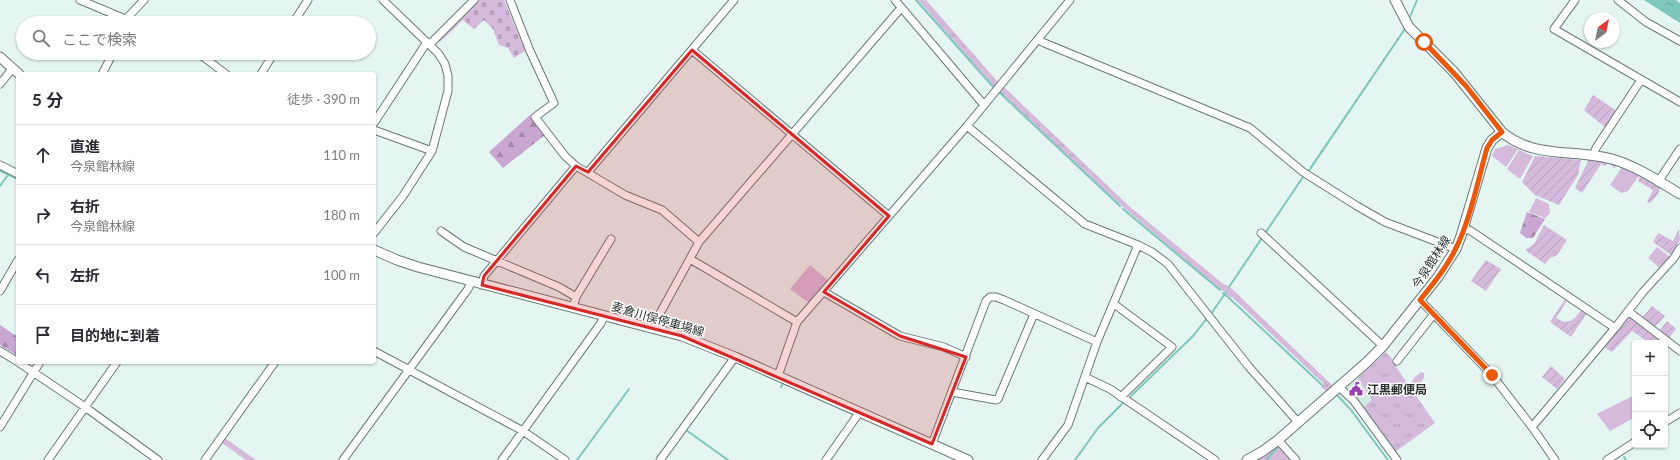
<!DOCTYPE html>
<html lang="ja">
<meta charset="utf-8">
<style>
body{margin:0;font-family:Lato,"Noto Sans JP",sans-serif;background:#f2f2f3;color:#2b2b33}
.controls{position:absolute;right:12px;bottom:12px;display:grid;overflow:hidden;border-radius:4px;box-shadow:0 1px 3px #0004}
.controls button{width:36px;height:36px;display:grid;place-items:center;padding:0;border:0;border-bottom:1px solid #e1e1e2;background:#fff;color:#2b2b33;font:20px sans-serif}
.compass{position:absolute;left:1584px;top:12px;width:36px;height:36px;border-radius:50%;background:#fff;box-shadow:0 1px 3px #0004;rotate:33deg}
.stop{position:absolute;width:12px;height:12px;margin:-9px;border:3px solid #ea580c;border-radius:50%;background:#fff}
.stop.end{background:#ea580c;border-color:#fff;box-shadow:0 1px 4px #0008}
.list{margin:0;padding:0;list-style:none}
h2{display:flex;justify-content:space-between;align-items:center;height:52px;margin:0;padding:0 16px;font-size:17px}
h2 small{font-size:13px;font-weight:400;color:#7c7c81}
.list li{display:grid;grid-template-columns:26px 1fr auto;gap:12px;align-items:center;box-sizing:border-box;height:60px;padding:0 16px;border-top:1px solid #e1e1e2}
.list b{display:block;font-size:15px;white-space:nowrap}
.list p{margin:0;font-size:13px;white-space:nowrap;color:#7c7c81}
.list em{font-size:13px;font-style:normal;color:#7c7c81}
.icon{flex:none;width:22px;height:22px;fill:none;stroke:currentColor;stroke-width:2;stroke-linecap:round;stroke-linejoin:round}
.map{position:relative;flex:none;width:1680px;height:460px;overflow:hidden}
.search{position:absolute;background:#fff;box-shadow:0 1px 3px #0004;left:16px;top:16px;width:360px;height:44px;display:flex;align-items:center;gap:10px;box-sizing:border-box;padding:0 14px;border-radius:22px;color:#7c7c81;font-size:15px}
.panel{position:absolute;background:#fff;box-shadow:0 1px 3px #0004;left:16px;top:72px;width:360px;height:292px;border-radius:4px}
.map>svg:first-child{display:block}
.built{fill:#d0e9e5}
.grass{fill:#d5badc}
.forest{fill:url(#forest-firs)}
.cemetery{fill:url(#cemetery-stones)}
.park{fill:url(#park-tufts)}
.garden{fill:url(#garden-furrows)}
.water{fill:url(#water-ripples)}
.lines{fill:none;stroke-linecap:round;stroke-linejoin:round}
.stream{stroke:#7ec7bd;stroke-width:2}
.minor-casing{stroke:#6a7976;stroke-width:9}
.major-casing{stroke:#6a7976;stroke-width:11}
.minor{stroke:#fff;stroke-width:7}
.major{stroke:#fff;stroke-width:9}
.route{stroke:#ea580c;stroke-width:5}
.marked{fill:#d62828;fill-opacity:0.2;stroke:#d62828;stroke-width:3;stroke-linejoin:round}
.labels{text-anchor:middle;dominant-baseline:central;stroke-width:3;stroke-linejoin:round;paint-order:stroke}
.street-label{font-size:12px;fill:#282f2e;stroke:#fff}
.poi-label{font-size:12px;font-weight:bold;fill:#282f2e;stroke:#fff;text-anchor:start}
</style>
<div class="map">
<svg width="1680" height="460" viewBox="0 0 1680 460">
<defs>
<pattern id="forest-firs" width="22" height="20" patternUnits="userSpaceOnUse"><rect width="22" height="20" fill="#caa6d3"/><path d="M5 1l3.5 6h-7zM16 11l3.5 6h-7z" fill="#a488ac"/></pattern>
<pattern id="cemetery-stones" width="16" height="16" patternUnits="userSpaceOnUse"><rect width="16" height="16" fill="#d5badc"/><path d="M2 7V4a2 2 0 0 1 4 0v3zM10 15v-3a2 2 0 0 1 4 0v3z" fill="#b7a0bd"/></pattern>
<pattern id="park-tufts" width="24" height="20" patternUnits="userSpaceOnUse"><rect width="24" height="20" fill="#d5badc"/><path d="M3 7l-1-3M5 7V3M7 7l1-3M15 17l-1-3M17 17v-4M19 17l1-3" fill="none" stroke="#b7a0bd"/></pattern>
<pattern id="garden-furrows" width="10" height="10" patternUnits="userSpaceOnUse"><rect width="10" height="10" fill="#d5badc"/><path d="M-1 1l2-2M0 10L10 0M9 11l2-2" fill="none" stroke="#b7a0bd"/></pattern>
<pattern id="water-ripples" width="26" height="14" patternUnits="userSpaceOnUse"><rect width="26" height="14" fill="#7ec7bd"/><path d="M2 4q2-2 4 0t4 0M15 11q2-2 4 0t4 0" fill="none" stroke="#67a29a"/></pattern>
</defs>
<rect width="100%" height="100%" fill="#e4f5f2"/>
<!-- built -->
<path class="built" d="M1358 378 1372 400 1362 408 1345 389Z"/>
<!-- grass -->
<path class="grass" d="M1508 145 1518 149 1506 167 1492 156 1495 149Z
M1519 150 1533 156 1520 179 1507 169Z
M1622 167 1639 176 1628 191 1621 193 1610 185Z
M1536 198 1549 204 1550 213 1545 218 1529 212Z
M1657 247 1670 257 1660 268 1648 258Z
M810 265 829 281 809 303 790 289Z
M1421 372 1424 373V378L1417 387H1413L1411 383 1415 377Z
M1635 395V417L1610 431 1597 414Z
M225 438 256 460H246L222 443Z
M1279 446 1292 460H1267L1277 448 1265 460H1257Z"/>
<!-- forest -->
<path class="forest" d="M530 115 545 135 503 168 489 152Z
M1527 212 1545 219 1533 238H1526L1520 233Z
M0 325 18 337V356L0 345Z"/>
<!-- cemetery -->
<path class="cemetery" d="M477 0H504L525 51 514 58 508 48 499 45 493 29 484 20 474 29 463 20 440 42 438 39Z"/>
<!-- park -->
<path class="park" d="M918 0H926L998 82 994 87Z
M1004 87 1130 207 1222 283 1231 288 1333 386 1326 391 1321 387 1324 384 1232 297H1230L1226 295 1227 293 1219 289 1101 188 1000 92Z
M1386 352 1397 365 1396 367 1435 423 1395 452 1362 408 1372 400 1358 378Z"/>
<!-- garden -->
<path class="garden" d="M1593 95 1617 111 1606 128 1584 110Z
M1535 156 1581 160 1578 175 1559 205 1535 195 1522 182Z
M1589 159 1616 165 1615 168 1608 163 1605 166 1601 164 1582 193 1575 188Z
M1640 177 1660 188 1658 194 1650 203 1647 202 1653 190 1638 181Z
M1544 225 1567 240 1557 255 1550 258 1545 264 1525 250 1534 244Z
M1679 229 1680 239 1671 255 1653 242 1658 233 1673 241Z
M1486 260 1501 269 1486 291 1471 281Z
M1566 298 1568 299 1556 318C1569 326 1574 320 1582 309L1587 313 1571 337 1550 322Z
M1652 306 1665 316 1655 327 1642 318Z
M1629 316 1660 339 1656 343H1650L1632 331 1612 352 1604 347Z
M1667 321 1676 329 1668 339 1660 330Z
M1551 366 1565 379 1557 389 1542 377Z"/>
<!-- water -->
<path class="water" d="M1416 0H1418L1406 29 1310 171 1308 170 1405 27Z
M1644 0H1676L1680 3V23Z"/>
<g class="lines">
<!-- stream -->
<path class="stream" d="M916 0 995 89
M999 92 1120 206
M0 171 18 179
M0 186 8 175
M1123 209 1220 290
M1229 287 1303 177
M1223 293 1226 296
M1228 297 1322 385
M1211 314 1226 292
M781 387 782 385
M1338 396 1351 410 1388 460
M1129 398 1194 335 1207 318
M686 430 728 460
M1624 457 1626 460
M577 460 629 389
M1075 460 1098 428 1125 401
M1266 460 1277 448"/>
<!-- minor casing -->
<g class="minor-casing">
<path id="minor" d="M80 0 135 23
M510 0 530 51 554 103 535 117 565 156 576 166
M895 0 984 105
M1575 0 1554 29 1680 102
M1618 0 1646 22 1680 41
M125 23 126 19 144 0
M293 23 308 0
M1038 39 1042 42 1250 128 1303 172 1357 206 1385 222 1456 249
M430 44 474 0
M692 50 889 216
M198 53 226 74
M102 74 113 53
M261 74 274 53
M0 84 12 69
M374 123 427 42
M967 126 1085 224 1138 245 1152 252 1168 264 1249 367 1298 422
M374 130 432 151
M1593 156 1596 148 1641 80
M0 165 18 174
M588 172 734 0
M1658 182 1680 149
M1464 228 1471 231 1615 328
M441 231 464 247 559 287 576 297
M374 233 403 196 432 151 448 91V76L445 64 438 53 383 0
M1261 233 1383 346
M690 259 797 322
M482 285 484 276 576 166 625 195 662 210 699 242
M0 291 18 260
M824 292 900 336 944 347 966 357
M1420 300 1492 375 1532 427 1555 460
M1114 304 1172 347 1121 397
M573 308 576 297 611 239
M1628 311 1680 351
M654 329 657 319 699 242 901 8
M0 351 18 362
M374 351 523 431 565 460
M1397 361 1434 314
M18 362 85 407 158 460
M778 376 797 322 967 126 1070 0
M1085 377 1110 389 1215 460
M1339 387 1354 401 1397 460
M952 392 996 400 998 399 1034 314
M1665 422 1680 413
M0 427 40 362
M1532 427 1615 328 1643 292 1674 258 1680 248
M1278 440 1296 460
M932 444 986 301 990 297H996L1004 300 1097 342
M48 460 117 362
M205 460 275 362
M343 460 468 289 471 282
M502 460 601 323 604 316
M660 460 735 357
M826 460 859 413
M1042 460 1068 425 1097 342 1138 245
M1607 460 1635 442"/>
</g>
<!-- major casing -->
<g class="major-casing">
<path id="major" d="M1395 0 1409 27 1454 72 1502 132C1535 160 1576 148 1615 160 1638 167 1660 182 1680 194
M0 57 19 74
M374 250 397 260 418 267 682 336 735 357 968 460
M1247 460 1263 451 1278 440 1367 362 1383 346 1438 277 1456 249 1461 236 1487 148 1492 140 1502 132"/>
</g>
<!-- minor -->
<use href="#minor" class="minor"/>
<!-- major -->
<use href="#major" class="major"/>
</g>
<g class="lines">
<!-- route -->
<path class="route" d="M1424 42 1466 86 1502 132 1492 140 1487 148C1478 180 1470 221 1455 250 1446 268 1433 284 1420 300L1492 375"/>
</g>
<!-- marked area -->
<path class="marked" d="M692 50 889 216 824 292 900 336 966 357 932 444 682 336 482 285 484 276 576 166 588 172Z"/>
<!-- icons -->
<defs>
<g id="civic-bare" transform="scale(1.08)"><path d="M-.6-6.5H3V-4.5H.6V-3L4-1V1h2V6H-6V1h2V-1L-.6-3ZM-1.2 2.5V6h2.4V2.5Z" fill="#9942af" stroke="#fff" stroke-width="2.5" paint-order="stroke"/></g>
</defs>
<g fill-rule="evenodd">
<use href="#civic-bare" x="1356" y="389"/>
</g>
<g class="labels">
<!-- street labels -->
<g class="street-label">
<text transform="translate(1431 262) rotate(-57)">今泉館林線</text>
<text transform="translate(658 319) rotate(16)">麦倉川俣停車場線</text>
</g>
<!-- poi labels -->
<g class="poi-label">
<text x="1367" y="389">江黒郵便局</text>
</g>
</g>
</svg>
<div class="controls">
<button>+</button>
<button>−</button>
<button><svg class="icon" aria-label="locate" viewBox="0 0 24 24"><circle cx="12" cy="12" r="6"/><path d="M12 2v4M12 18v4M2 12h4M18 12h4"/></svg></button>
</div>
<svg class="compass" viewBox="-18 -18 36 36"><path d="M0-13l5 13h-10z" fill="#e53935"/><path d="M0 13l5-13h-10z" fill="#7c7c81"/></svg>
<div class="stop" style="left:1424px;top:42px"></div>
<div class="stop end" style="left:1492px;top:375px"></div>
<div class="search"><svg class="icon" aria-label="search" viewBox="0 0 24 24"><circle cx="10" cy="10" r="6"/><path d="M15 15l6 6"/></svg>ここで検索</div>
<section class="panel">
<h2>5 分<small>徒歩 · 390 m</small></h2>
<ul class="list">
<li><svg class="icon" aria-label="ahead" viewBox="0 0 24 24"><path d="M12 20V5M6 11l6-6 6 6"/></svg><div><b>直進</b><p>今泉館林線</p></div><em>110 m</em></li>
<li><svg class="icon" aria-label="right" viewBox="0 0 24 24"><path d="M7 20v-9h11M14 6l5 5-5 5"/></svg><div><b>右折</b><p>今泉館林線</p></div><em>180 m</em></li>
<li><svg class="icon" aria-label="left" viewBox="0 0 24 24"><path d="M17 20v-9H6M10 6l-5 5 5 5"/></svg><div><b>左折</b></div><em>100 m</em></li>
<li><svg class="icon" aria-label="arrive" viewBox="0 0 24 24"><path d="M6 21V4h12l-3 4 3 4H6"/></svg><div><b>目的地に到着</b></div></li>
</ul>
</section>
</div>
